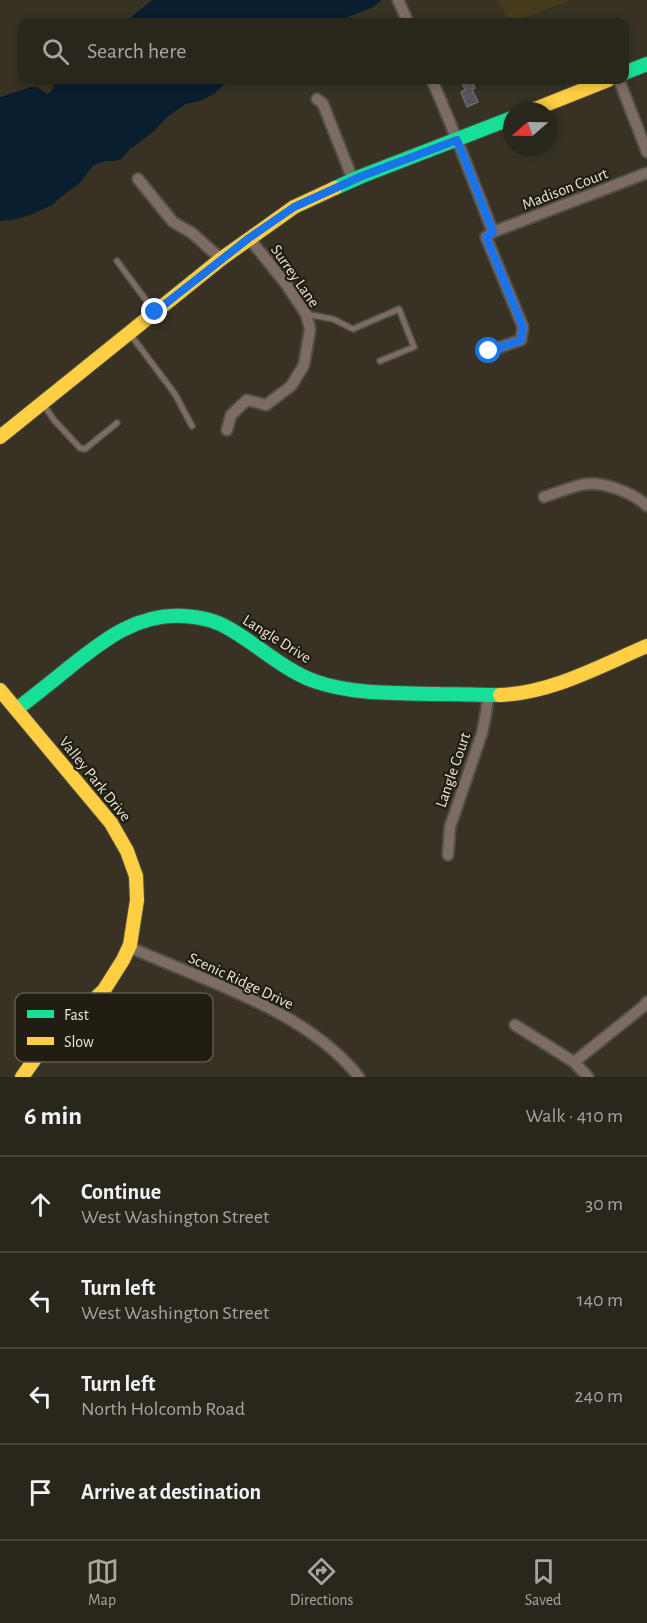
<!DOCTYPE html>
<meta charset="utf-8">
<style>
body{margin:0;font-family:"Alegreya Sans",sans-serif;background:#312e24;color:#f1f3f6}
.compass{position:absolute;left:503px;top:102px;width:54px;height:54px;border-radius:50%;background:#29261b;box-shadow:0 3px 9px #0003;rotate:250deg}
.stop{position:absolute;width:18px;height:18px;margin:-14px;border:4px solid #1a73e8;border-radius:50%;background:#fff}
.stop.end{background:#1a73e8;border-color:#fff;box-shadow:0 2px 6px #0008}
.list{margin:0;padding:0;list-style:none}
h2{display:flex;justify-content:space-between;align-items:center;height:78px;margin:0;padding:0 24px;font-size:26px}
h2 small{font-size:20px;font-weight:400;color:#a5a5a3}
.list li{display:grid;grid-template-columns:39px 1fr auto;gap:18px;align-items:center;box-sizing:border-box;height:96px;padding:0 24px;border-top:2px solid #45433a}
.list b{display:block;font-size:22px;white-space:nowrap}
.list p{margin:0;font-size:20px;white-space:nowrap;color:#a5a5a3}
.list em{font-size:20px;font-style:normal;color:#a5a5a3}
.icon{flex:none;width:33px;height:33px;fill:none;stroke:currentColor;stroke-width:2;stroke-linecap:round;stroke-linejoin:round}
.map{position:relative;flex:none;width:647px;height:1077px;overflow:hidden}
.search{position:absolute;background:#29261b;box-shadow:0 3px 9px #0003;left:18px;right:18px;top:18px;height:66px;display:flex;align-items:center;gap:15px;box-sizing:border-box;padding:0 21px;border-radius:12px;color:#a5a5a3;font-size:22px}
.sheet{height:462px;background:#29261b}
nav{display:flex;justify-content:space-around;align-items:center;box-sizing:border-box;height:84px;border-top:2px solid #45433a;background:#29261b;font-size:16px;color:#a5a5a3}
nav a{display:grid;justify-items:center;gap:3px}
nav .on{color:#aba697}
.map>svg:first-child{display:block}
.built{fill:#453a1b}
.water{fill:#091e2e}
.building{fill:#58545c;stroke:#6d6b6a;stroke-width:1.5}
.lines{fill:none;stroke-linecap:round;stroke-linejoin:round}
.lane-casing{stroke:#524e42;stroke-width:8}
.street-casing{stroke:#524e42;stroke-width:14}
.fast-casing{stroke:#524e42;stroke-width:16}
.slow-casing{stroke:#524e42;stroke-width:16}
.lane{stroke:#7d6b65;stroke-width:5}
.street{stroke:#7d6b65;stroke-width:10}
.fast{stroke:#16e098;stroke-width:14}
.slow{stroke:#ffcf43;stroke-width:14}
.route{stroke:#1a73e8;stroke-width:8}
.labels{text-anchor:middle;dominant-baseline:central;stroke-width:4.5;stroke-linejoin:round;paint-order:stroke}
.street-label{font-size:16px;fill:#e9e4d5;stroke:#221d12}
.key{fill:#221d12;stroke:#5e594c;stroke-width:1.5}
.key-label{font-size:16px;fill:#e9e4d5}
</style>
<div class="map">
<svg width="647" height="1077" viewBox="0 0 647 1077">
<rect width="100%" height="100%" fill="#373224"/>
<!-- built -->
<path class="built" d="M497 0H571L513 22H509Z"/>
<!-- water -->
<path class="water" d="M152 0H382L371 8 336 22H125Z
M56 80H229L214 94 200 101 186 104 167 117 153 132 130 149 121 159 115 161H105L94 165 78 185 72 188 52 205 30 215 12 220 0 221V97C8 95 30 86 35 87 41 88 43 92 48 94L52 90Z"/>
<!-- building -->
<path class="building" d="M461 80H471L475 88 472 89 478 102 467 107 461 92 465 90Z"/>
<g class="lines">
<!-- lane casing -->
<g class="lane-casing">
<path id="lane" d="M117 261 154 311
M306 314 333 319 353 329 399 309 414 347 380 361
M130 334 175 394 192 426
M43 404 54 420 80 448 85 449 117 423"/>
</g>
<!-- street casing -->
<g class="street-casing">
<path id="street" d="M398 0 408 22
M432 80C454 130 473 181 493 232
M619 80 647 152
M317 99 323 104 353 180
M138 179 173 222 192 233 221 259
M489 351 521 340 523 327 486 237 493 232 647 173
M227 430 231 415 247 400 266 405 291 386 304 365 310 329 306 314 286 284 249 238
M544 497C556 493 568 488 581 485 600 480 633 492 647 506
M448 855 450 827 482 733 486 713 488 695
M129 947C205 981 306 1010 359 1077
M515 1025 574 1062 588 1077
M574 1062 644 1006 647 1002"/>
</g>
<!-- fast casing -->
<g class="fast-casing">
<path id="fast" d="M624 73 647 64
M335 188 362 176 512 118
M17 709C35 695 53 681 71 666 105 639 138 613 184 616 199 617 215 620 228 628 257 644 282 669 314 681 354 695 398 693 440 694 460 694 480 695 500 695"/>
</g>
<!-- slow casing -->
<g class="slow-casing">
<path id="slow" d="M530 111 608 80
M0 437 221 259 294 207 335 188
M0 690 111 823 127 851 136 876 137 900 130 945 123 960 104 990 39 1053 22 1077
M500 695C552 693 600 666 647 646"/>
</g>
<!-- lane -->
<use href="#lane" class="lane"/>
<!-- street -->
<use href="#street" class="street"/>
<!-- fast -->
<use href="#fast" class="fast"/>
<!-- slow -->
<use href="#slow" class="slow"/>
</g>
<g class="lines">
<!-- route -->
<path class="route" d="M155 312 249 238 294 207 362 176 457 140 493 232 486 237 523 327 521 340 489 351"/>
</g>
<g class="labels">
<!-- street labels -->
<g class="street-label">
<text transform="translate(565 189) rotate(-21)">Madison Court</text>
<text transform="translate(295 276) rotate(55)">Surrey Lane</text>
<text transform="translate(277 639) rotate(32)">Langle Drive</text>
<text transform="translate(453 770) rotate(-71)">Langle Court</text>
<text transform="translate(95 779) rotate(51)">Valley Park Drive</text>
<text transform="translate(241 981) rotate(25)">Scenic Ridge Drive</text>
</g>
</g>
<!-- legend -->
<rect x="15" y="993" width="198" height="69" rx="9" class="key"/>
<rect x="27" y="1010" width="27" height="8" fill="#16e098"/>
<rect x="27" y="1037" width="27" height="8" fill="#ffcf43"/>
<g class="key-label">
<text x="64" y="1020">Fast</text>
<text x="64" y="1047">Slow</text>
</g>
</svg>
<svg class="compass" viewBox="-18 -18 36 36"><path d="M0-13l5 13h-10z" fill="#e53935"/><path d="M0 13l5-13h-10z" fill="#a5a5a3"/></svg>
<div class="stop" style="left:489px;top:351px"></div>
<div class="stop end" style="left:155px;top:312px"></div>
<div class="search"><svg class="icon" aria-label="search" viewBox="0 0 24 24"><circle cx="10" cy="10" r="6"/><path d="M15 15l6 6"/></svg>Search here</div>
</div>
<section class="sheet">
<h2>6 min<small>Walk · 410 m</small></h2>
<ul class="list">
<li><svg class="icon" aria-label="ahead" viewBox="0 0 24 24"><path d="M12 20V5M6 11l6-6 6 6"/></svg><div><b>Continue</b><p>West Washington Street</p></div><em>30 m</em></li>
<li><svg class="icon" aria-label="left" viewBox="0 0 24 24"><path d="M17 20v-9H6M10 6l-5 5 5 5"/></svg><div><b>Turn left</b><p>West Washington Street</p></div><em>140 m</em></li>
<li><svg class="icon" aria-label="left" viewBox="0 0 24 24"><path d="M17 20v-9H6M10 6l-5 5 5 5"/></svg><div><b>Turn left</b><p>North Holcomb Road</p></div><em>240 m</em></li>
<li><svg class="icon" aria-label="arrive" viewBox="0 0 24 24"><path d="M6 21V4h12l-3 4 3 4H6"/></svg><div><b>Arrive at destination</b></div></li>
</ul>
</section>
<nav>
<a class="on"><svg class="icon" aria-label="map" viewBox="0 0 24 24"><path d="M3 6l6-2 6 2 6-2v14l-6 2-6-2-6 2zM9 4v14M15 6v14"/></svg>Map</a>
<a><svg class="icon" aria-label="directions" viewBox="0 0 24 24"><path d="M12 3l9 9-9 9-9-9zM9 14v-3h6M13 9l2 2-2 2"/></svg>Directions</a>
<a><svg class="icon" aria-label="saved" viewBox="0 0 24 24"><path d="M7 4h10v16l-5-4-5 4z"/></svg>Saved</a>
</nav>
